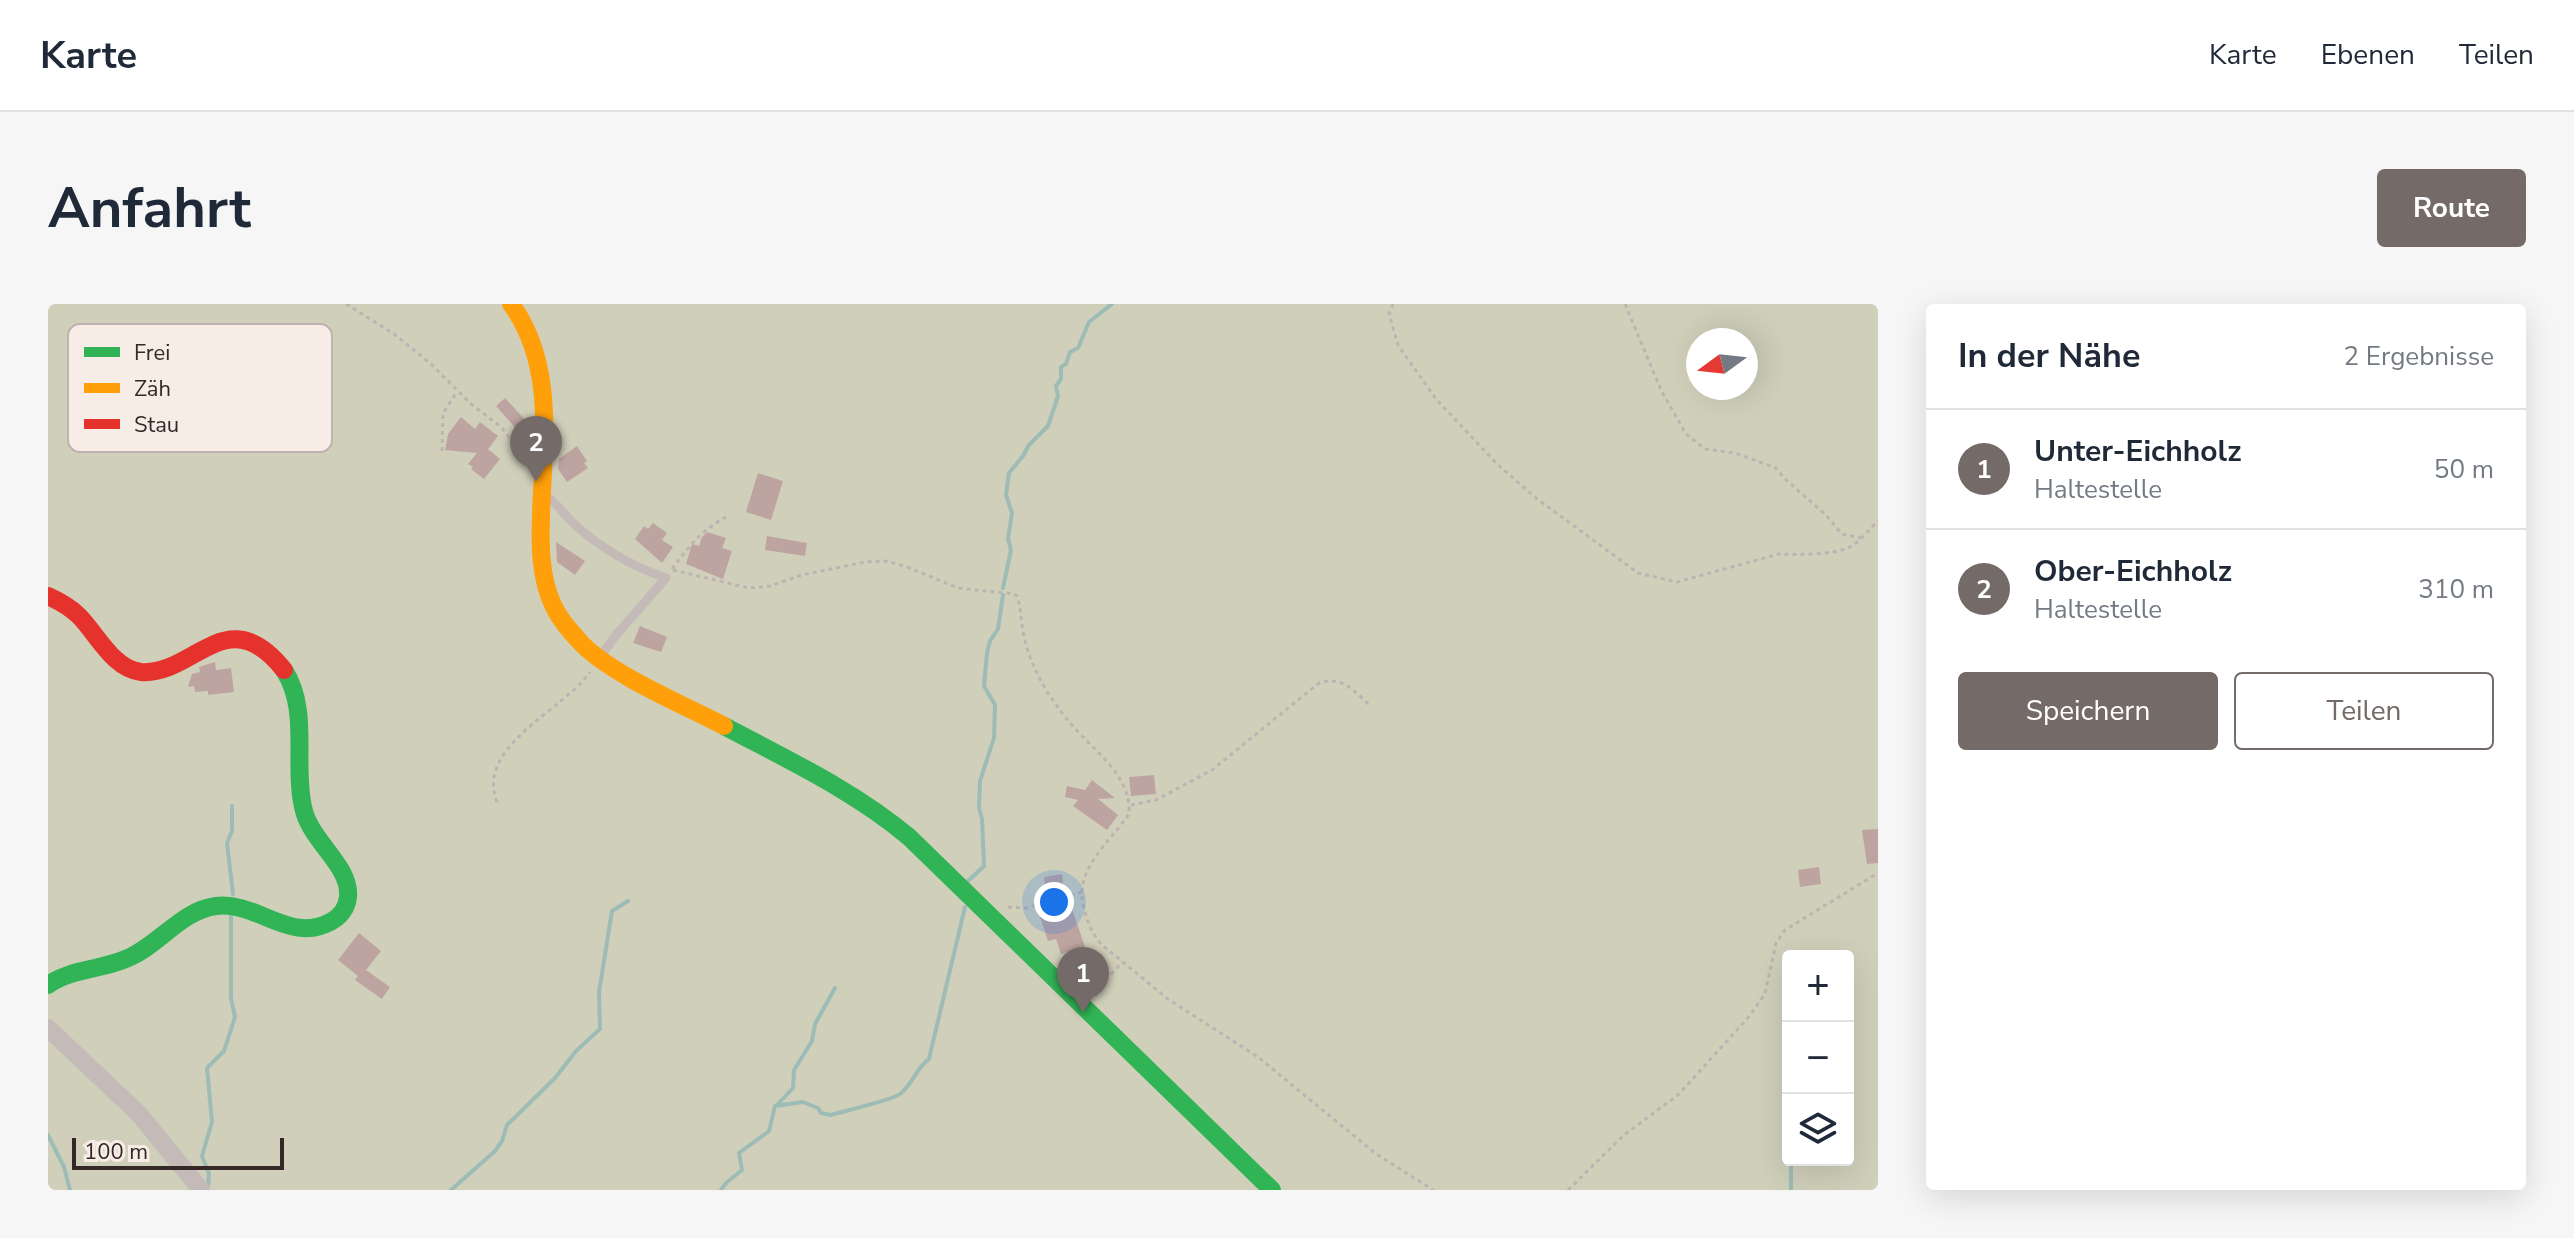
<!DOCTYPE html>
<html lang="de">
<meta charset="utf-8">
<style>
body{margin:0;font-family:"Nunito Sans",sans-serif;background:#f6f6f7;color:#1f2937}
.controls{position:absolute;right:24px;bottom:24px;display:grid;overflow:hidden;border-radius:8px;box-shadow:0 8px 32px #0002}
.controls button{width:72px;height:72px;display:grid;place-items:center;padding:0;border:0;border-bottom:2px solid #e0e1e3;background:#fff;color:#1f2937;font:40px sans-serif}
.compass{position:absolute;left:1638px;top:24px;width:72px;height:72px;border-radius:50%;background:#fff;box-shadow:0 8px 32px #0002;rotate:255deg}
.scale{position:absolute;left:24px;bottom:20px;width:212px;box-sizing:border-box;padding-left:8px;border:4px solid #342927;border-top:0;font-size:22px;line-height:28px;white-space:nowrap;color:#342927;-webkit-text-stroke:6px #f8ece6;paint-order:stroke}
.you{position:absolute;left:1006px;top:598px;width:28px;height:28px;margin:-20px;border:6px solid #fff;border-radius:50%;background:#1a73e8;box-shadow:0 0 0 12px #1a73e833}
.badge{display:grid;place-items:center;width:52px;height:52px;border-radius:50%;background:#746a67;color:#fff;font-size:26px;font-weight:700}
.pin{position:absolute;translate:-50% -66px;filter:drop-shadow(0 2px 4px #0008)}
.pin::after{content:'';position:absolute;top:42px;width:28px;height:24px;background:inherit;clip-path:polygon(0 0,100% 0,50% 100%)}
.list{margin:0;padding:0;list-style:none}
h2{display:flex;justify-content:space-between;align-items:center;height:104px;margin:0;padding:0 32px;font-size:34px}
h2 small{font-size:26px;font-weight:400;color:#747a83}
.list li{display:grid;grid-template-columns:52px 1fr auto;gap:24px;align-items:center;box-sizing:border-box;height:120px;padding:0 32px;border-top:2px solid #e0e1e3}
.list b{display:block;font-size:30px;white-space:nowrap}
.list p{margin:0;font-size:26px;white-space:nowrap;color:#747a83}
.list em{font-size:26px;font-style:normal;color:#747a83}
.actions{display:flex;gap:16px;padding:24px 32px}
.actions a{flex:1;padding:18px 0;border:2px solid #746a67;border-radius:8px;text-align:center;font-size:28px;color:#746a67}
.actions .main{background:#746a67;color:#fff}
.icon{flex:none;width:44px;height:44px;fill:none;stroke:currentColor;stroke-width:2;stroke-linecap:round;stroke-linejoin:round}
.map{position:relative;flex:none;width:1830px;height:886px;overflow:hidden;border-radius:8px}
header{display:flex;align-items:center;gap:48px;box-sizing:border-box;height:112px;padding:0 40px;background:#fff;border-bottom:2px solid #e0e1e3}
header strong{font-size:38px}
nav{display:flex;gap:44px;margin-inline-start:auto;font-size:28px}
.intro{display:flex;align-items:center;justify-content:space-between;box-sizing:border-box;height:192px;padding:0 48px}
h1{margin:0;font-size:56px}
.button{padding:20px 36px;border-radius:8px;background:#746a67;color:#fff;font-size:28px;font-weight:700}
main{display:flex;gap:48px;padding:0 48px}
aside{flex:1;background:#fff;border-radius:8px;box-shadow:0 8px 32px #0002}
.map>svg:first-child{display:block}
.green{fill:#d0cfba;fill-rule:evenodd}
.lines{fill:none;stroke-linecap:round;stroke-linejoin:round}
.stream{stroke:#9dbcb6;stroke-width:4}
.building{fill:#bea4a1}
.path{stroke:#bcb4b1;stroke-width:3;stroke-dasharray:4 4;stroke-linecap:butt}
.lane{stroke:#c4bbb8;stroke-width:9}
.street{stroke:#c4bbb8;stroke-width:18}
.fast{stroke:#30b455;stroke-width:18}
.slow{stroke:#ff9f0a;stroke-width:18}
.jam{stroke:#e5322d;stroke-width:18}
.key{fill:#f8ece6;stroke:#bdb2ad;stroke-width:2}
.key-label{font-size:22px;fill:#342927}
</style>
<header>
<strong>Karte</strong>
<nav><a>Karte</a><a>Ebenen</a><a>Teilen</a></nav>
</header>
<div class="intro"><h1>Anfahrt</h1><a class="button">Route</a></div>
<main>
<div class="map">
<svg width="1830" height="886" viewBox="0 0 1830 886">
<rect width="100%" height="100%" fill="#ebe3df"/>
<!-- green -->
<path class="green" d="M0 0H1830V886H0ZM1650 36H1698V84H1650ZM1740 652H1800V856H1740Z"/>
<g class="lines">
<!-- stream -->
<path class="stream" d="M955 284 963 246 960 235 964 209 958 191 961 169 975 152 981 141 1000 122 1010 92 1008 82 1013 75V63L1018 60 1022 48 1030 44 1041 18 1064 0
M184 502V527L179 539 185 590
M919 578 936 562 934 515 931 504 932 477 946 434 947 401 936 382 939 349 942 337 950 325 955 291
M729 801 745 784 746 766 764 737 767 720 787 684
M0 831 16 863 22 886
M160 882 161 870 154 852 164 818 159 764 176 747 187 713 183 694V611
M403 886 447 847 454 837 459 821 507 774 528 747 552 725 551 688 564 607 580 597
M673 886 679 878 694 866 691 849 721 827 727 802 755 798 770 804 773 809 783 811C796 807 844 796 852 790 864 781 869 763 881 755L917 603
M1743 886V856"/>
</g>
<!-- building -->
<path class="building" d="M457 94 481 120 472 129 448 102Z
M413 113 427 125 432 118 450 132 440 145 452 155 436 175 423 165 425 163 420 160 429 149 397 146 400 130Z
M529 142 539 157 536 159 540 164 519 178 510 165 511 155Z
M710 169 735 177 723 216 698 208Z
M605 219 619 229 614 236 625 243 614 259 587 235 596 222 600 225Z
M659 228 678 234 674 244 684 247 675 275 638 260 644 240 651 242 654 233Z
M719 232 759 239 757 252 717 246Z
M508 238 537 257 527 271 509 258Z
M592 322 619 333 613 348 585 339Z
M167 358 168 366 183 364 186 388 160 391V387L147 388 146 382 140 383 144 370 152 368 151 363Z
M1106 471 1108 490 1083 492 1081 473Z
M1044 476 1067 494 1050 495 1070 511 1059 526 1025 502 1030 496 1017 493 1019 482 1037 486Z
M1830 525V559L1819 560 1814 526Z
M1771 563 1773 580 1752 583 1750 566Z
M1014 570 1017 597 1021 596 1037 643 1013 650 1008 635 1000 637 990 607 1000 603 996 573Z
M311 629 333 647 318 666 342 683 334 695 307 676 310 672 290 656Z"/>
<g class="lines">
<!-- path -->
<path class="path" d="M298 0 346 30 383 60 422 99 453 123 476 152
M1345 0 1341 10 1350 41 1388 95 1449 160 1488 194 1590 269 1629 278 1731 250C1748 251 1786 251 1802 243 1812 238 1821 225 1830 217
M1577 0 1613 86 1638 130 1657 145 1687 149 1728 164 1736 174 1778 211 1794 230 1813 234
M394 147 395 109 409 88
M624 265C640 244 653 226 678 213
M625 266 701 284 722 282 754 271 817 258 837 257 857 262 910 284 966 290 969 292C973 304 973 316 975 328 982 363 1000 393 1023 420 1046 447 1084 472 1081 510 1060 541 1023 567 1037 608 1041 621 1045 631 1054 641L1120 695 1210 753 1327 849 1385 886
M449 498C427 442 515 407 542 368
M1083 501 1108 496 1164 466 1271 379C1293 371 1307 387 1322 402
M960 603 978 604 1034 588
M1047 688 1074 658
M1520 886 1576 831 1630 791 1699 715 1717 690 1728 639 1737 626 1830 569"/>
<!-- lane -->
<path class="lane" d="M497 191C507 197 515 209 524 218 551 243 583 262 618 274L568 331 551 354"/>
<!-- street -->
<path class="street" d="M0 724 91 810 153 886"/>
<!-- fast -->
<path class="fast" d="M676 422C740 456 805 486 861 533L1224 886
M0 681C24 664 54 666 80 654 111 641 134 606 168 602 210 597 243 641 284 617 293 612 299 603 300 593 303 561 262 538 255 503 245 458 262 406 236 366"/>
<!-- slow -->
<path class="slow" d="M463 0C508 61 495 141 493 212 492 241 492 273 505 301 512 316 523 328 534 340 566 372 634 400 676 422"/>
<!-- jam -->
<path class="jam" d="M0 292C11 297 22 303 31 312 49 330 65 365 93 368 146 372 179 294 236 366"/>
</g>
<!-- legend -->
<rect x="20" y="20" width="264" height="128" rx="12" class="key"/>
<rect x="36" y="43" width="36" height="10" fill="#30b455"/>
<rect x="36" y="79" width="36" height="10" fill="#ff9f0a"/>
<rect x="36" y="115" width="36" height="10" fill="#e5322d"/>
<g class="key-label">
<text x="86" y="56">Frei</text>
<text x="86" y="92">Zäh</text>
<text x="86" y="128">Stau</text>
</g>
</svg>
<div class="controls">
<button>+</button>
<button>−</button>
<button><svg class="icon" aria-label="layers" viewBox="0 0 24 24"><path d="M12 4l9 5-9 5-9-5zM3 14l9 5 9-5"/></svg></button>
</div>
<svg class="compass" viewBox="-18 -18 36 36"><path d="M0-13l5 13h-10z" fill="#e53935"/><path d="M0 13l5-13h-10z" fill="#747a83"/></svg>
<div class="scale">100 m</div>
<div class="you"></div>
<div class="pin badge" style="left:1035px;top:709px">1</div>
<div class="pin badge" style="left:488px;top:178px">2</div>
</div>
<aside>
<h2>In der Nähe<small>2 Ergebnisse</small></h2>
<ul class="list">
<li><span class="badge">1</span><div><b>Unter-Eichholz</b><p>Haltestelle</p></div><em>50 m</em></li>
<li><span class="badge">2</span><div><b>Ober-Eichholz</b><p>Haltestelle</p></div><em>310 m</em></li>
</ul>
<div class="actions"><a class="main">Speichern</a><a>Teilen</a></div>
</aside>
</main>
